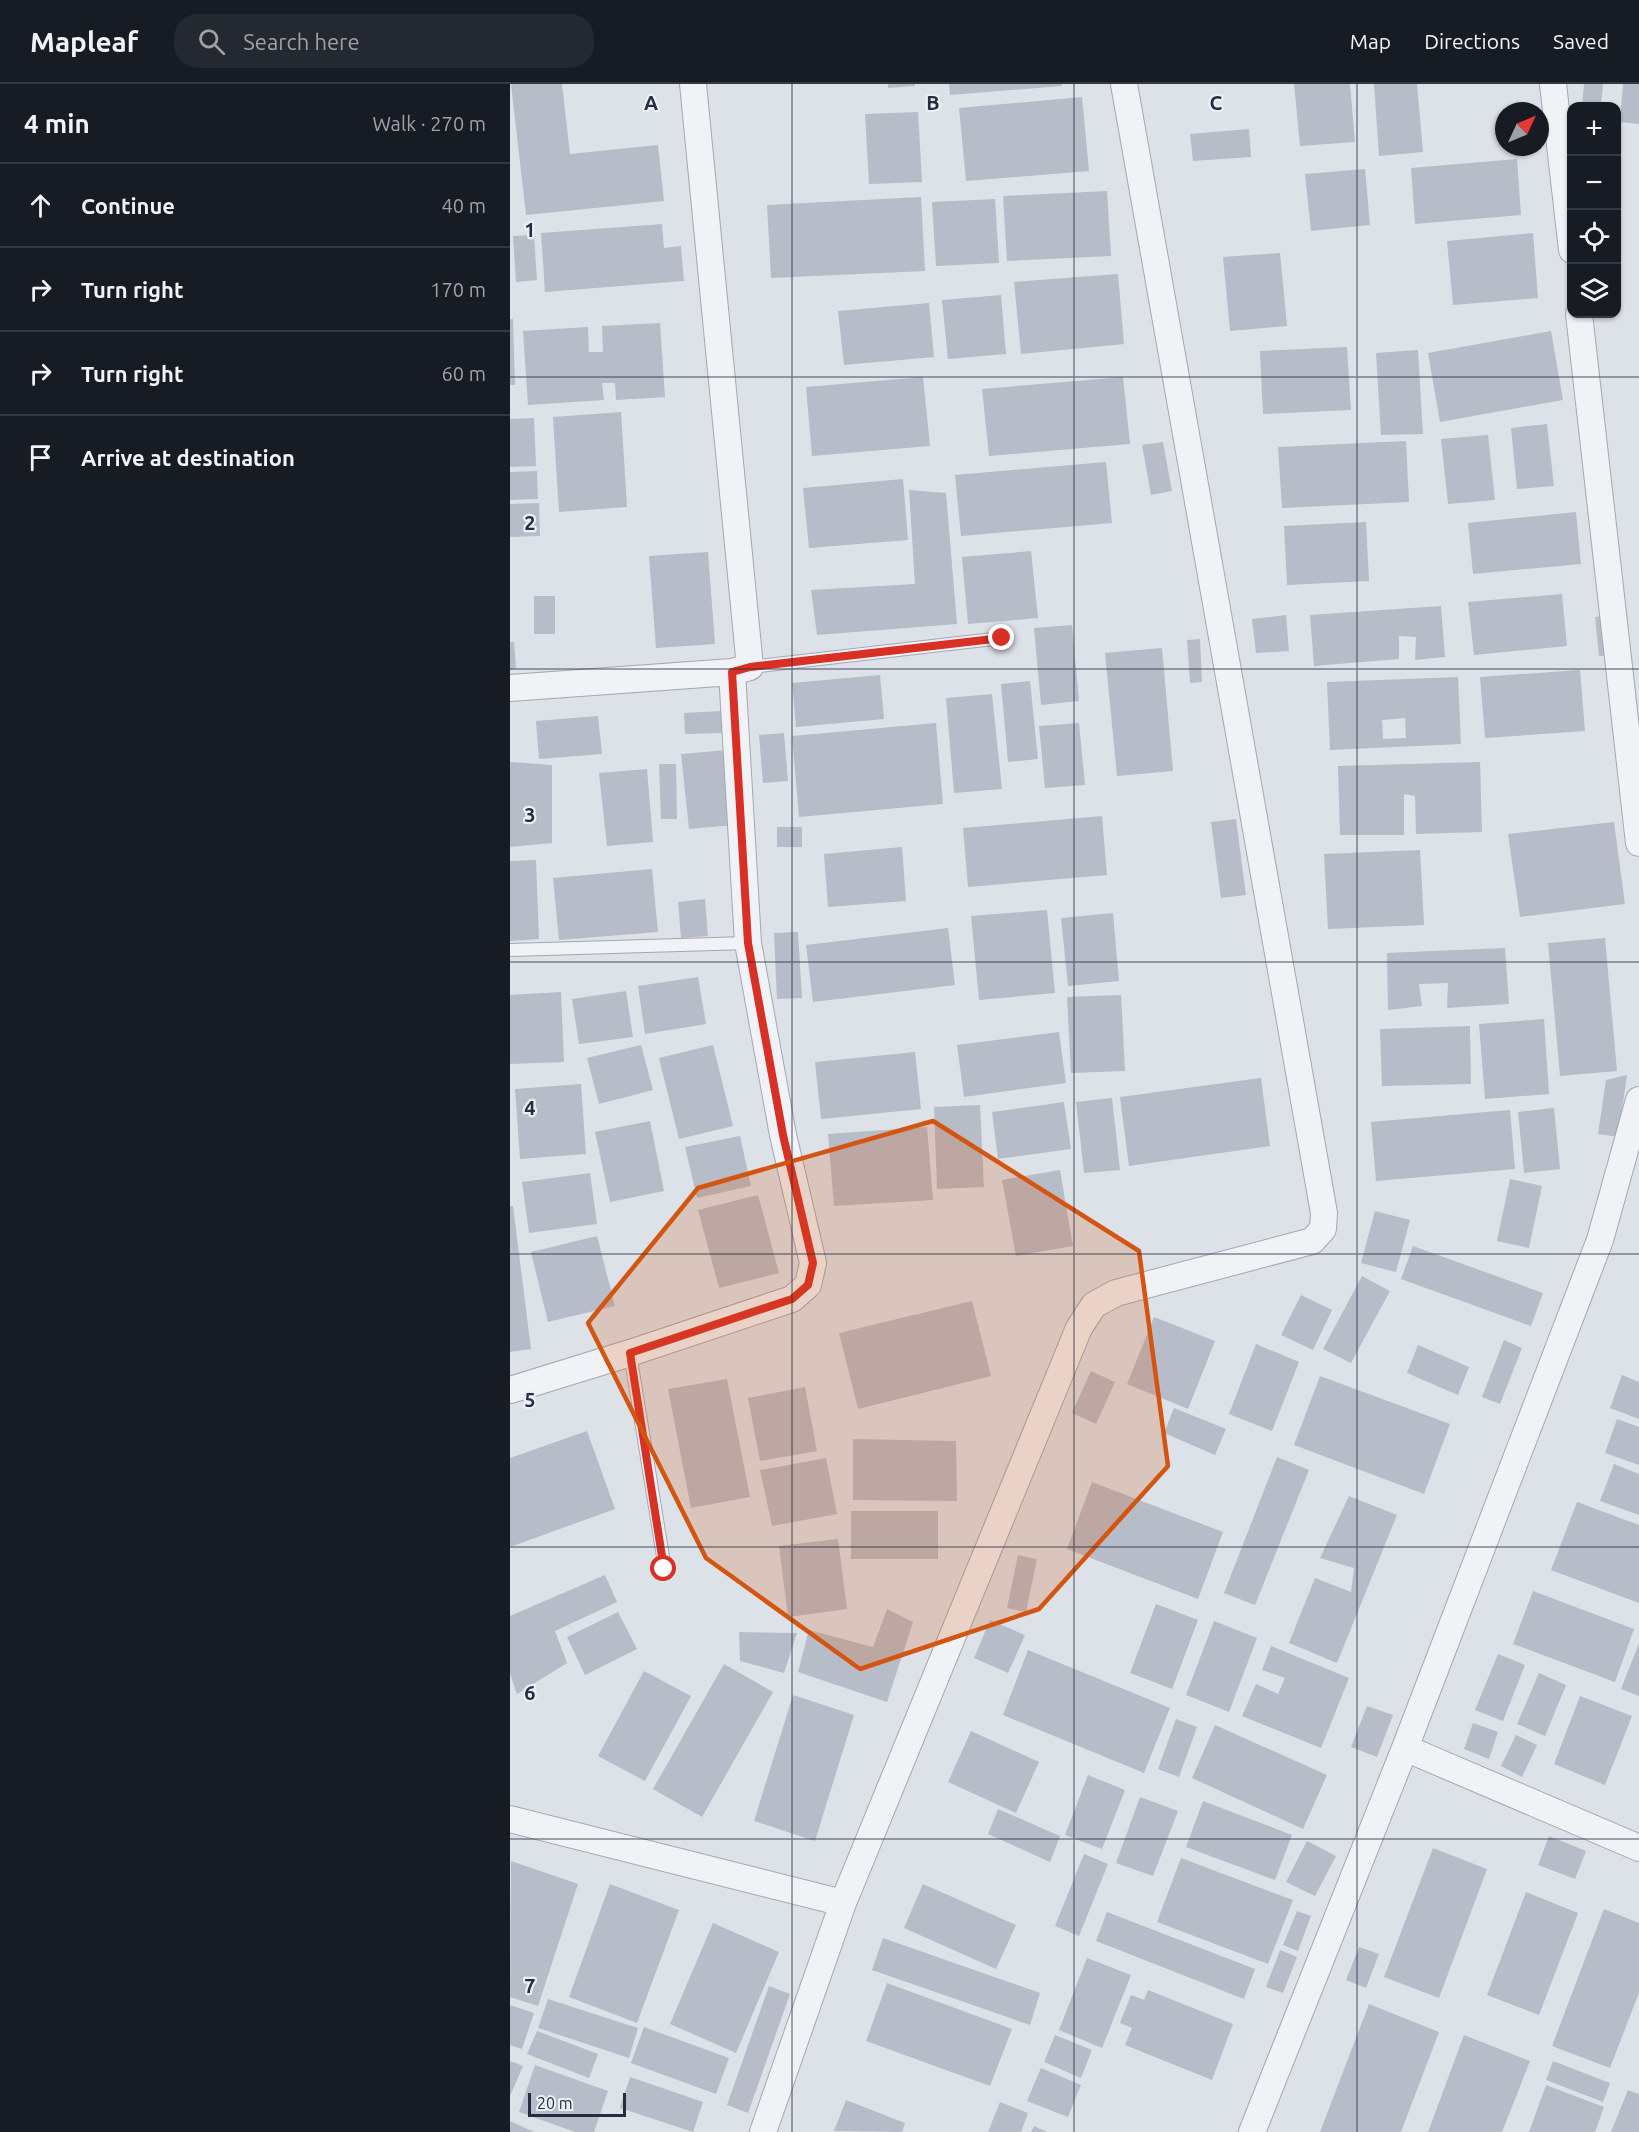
<!DOCTYPE html>
<meta charset="utf-8">
<style>
body{margin:0;font-family:Ubuntu,sans-serif;background:#242831;color:#f1f3f6}
.controls{position:absolute;right:18px;top:18px;display:grid;overflow:hidden;border-radius:12px;box-shadow:0 2px 4px #0004}
.controls button{width:54px;height:54px;display:grid;place-items:center;padding:0;border:0;border-bottom:2px solid #363941;background:#171b24;color:#f1f3f6;font:30px sans-serif}
.compass{position:absolute;left:985px;top:18px;width:54px;height:54px;border-radius:50%;background:#171b24;box-shadow:0 2px 4px #0004;rotate:46deg}
.scale{position:absolute;left:18px;bottom:15px;width:98px;box-sizing:border-box;padding-left:6px;border:3px solid #252e40;border-top:0;font-size:16px;line-height:21px;white-space:nowrap;color:#252e40;-webkit-text-stroke:4px #ecf0f6;paint-order:stroke}
.stop{position:absolute;width:18px;height:18px;margin:-14px;border:4px solid #d93025;border-radius:50%;background:#fff}
.stop.end{background:#d93025;border-color:#fff;box-shadow:0 2px 6px #0008}
.list{margin:0;padding:0;list-style:none}
h2{display:flex;justify-content:space-between;align-items:center;height:78px;margin:0;padding:0 24px;font-size:26px}
h2 small{font-size:20px;font-weight:400;color:#9ea1a6}
.list li{display:grid;grid-template-columns:39px 1fr auto;gap:18px;align-items:center;box-sizing:border-box;height:84px;padding:0 24px;border-top:2px solid #363941}
.list b{display:block;font-size:22px;white-space:nowrap}
.list em{font-size:20px;font-style:normal;color:#9ea1a6}
.icon{flex:none;width:33px;height:33px;fill:none;stroke:currentColor;stroke-width:2;stroke-linecap:round;stroke-linejoin:round}
.map{position:relative;flex:none;width:1129px;height:2048px;overflow:hidden}
header{display:flex;align-items:center;gap:36px;box-sizing:border-box;height:84px;padding:0 30px;background:#171b24;border-bottom:2px solid #363941}
header strong{font-size:28px}
nav{display:flex;gap:33px;margin-inline-start:auto;font-size:21px}
.search{width:420px;height:54px;background:#242831;display:flex;align-items:center;gap:15px;box-sizing:border-box;padding:0 21px;border-radius:24px;color:#9ea1a6;font-size:22px}
main{display:flex}
aside{flex:1;background:#171b24}
.map>svg:first-child{display:block}
.building{fill:#b7bcc9;fill-rule:evenodd}
.lines{fill:none;stroke-linecap:round;stroke-linejoin:round}
.lane-casing{stroke:#a2a8b2;stroke-width:14}
.street-casing{stroke:#a2a8b2;stroke-width:28}
.lane{stroke:#f0f2f6;stroke-width:12}
.street{stroke:#f0f2f6;stroke-width:26}
.route{stroke:#d93025;stroke-width:8}
.marked{fill:#d45511;fill-opacity:0.2;stroke:#d45511;stroke-width:4.5;stroke-linejoin:round}
.grid{fill:none;stroke:#252e40;stroke-width:1.5;stroke-opacity:0.55}
.grid-label{font-size:20px;text-anchor:middle;font-weight:bold;fill:#252e40;stroke:#ecf0f6;stroke-width:4.5;stroke-linejoin:round;paint-order:stroke}
</style>
<header>
<strong>Mapleaf</strong>
<div class="search"><svg class="icon" aria-label="search" viewBox="0 0 24 24"><circle cx="10" cy="10" r="6"/><path d="M15 15l6 6"/></svg>Search here</div>
<nav><a>Map</a><a>Directions</a><a>Saved</a></nav>
</header>
<main>
<aside>
<h2>4 min<small>Walk · 270 m</small></h2>
<ul class="list">
<li><svg class="icon" aria-label="ahead" viewBox="0 0 24 24"><path d="M12 20V5M6 11l6-6 6 6"/></svg><div><b>Continue</b></div><em>40 m</em></li>
<li><svg class="icon" aria-label="right" viewBox="0 0 24 24"><path d="M7 20v-9h11M14 6l5 5-5 5"/></svg><div><b>Turn right</b></div><em>170 m</em></li>
<li><svg class="icon" aria-label="right" viewBox="0 0 24 24"><path d="M7 20v-9h11M14 6l5 5-5 5"/></svg><div><b>Turn right</b></div><em>60 m</em></li>
<li><svg class="icon" aria-label="arrive" viewBox="0 0 24 24"><path d="M6 21V4h12l-3 4 3 4H6"/></svg><div><b>Arrive at destination</b></div></li>
</ul>
</aside>
<div class="map">
<svg width="1129" height="2048" viewBox="0 0 1129 2048">
<rect width="100%" height="100%" fill="#dde1e8"/>
<!-- building -->
<path class="building" d="M1 0H52L60 70 148 61 154 117 16 131Z
M378 0H405V2L378 4Z
M439 0H552V2L440 11Z
M784 0H840L845 58 790 62Z
M864 0H907L913 68 869 72Z
M1074 0H1093L1091 22H1072Z
M1113 0H1129V40L1110 38Z
M572 13 579 87 456 97 449 24Z
M408 28 412 98 359 100 355 30Z
M739 45 741 73 683 77 680 50Z
M1007 75 1011 131 905 140 901 84Z
M855 85 860 141 801 147 795 90Z
M597 107 601 172 497 177 493 112Z
M411 113 415 187 261 194 257 121Z
M485 115 489 179 426 182 422 118Z
M152 140 154 164 171 162 174 197 35 208 31 149Z
M1023 149 1028 214 943 221 937 157Z
M24 151 27 196 6 198 3 152Z
M770 169 777 242 720 247 713 173Z
M608 190 614 260 511 270 504 198Z
M491 211 496 270 438 275 432 216Z
M419 219 424 273 334 281 328 227Z
M0 235H3L5 301H0Z
M150 239 155 313 106 316 105 299H92L94 316 18 321 13 247 78 243 79 268H93L92 242Z
M1041 247 1053 316 930 338 918 269Z
M837 263 841 326 753 330 750 267Z
M908 266 913 350 871 351 866 269Z
M413 293 420 362 302 372 296 303Z
M613 293 620 360 479 372 472 305Z
M111 328 117 423 49 428 43 333Z
M24 334 26 382 0 383V335Z
M1037 340 1044 402 1007 405 1001 344Z
M978 351 985 416 938 420 931 355Z
M896 357 899 418 772 424 768 363Z
M653 358 662 407 641 411 632 361Z
M596 378 602 439 451 452 445 391Z
M27 387 28 415 0 416V388Z
M393 395 398 456 299 464 293 404Z
M399 406 436 409 447 540 307 551 301 506 405 500Z
M29 419 30 452 0 453V420Z
M1066 428 1071 480 963 490 958 439Z
M856 438 859 497 777 501 774 442Z
M521 467 528 534 458 540 452 473Z
M198 468 205 560 146 564 139 472Z
M1052 510 1057 562 964 571 958 518Z
M24 512H45V550H24Z
M931 522 935 573 905 576 906 553 889 552V575L804 582 800 531Z
M776 531 779 567 746 569 742 535Z
M1101 531 1105 571 1089 572 1085 533Z
M562 541 569 617 531 621 524 544Z
M690 555 692 598 680 599 677 556Z
M0 558H4L6 584 0 586Z
M652 564 663 687 607 692 595 569Z
M1070 586 1075 647 975 654 970 593Z
M370 591 374 635 286 643 282 599Z
M948 593 951 660 820 666 817 598ZM895 634 896 654 873 655 872 636Z
M520 597 528 675 498 678 491 600Z
M482 610 492 705 444 709 436 614Z
M212 627 213 649 175 650 174 629Z
M88 632 92 670 29 675 26 637Z
M426 639 433 720 289 733 282 652Z
M569 639 575 701 535 704 529 642Z
M274 649 278 697 253 699 249 651Z
M218 666 224 741 179 745 171 670Z
M0 678 42 681V759L0 763Z
M970 678 972 748 906 750 905 712 894 710V751H830L828 682Z
M149 680H166L167 735H151Z
M137 685 143 758 97 762 89 689Z
M592 732 597 791 458 803 453 744Z
M726 735 736 811 711 814 701 738Z
M1104 738 1115 820 1010 833 998 750Z
M267 743H292V763H267Z
M392 763 396 817 318 823 314 770Z
M910 766 914 841 818 845 814 770Z
M26 776 29 855 0 857V777Z
M142 785 148 848 49 856 43 794Z
M195 815 198 852 171 854 168 818Z
M537 826 545 909 469 916 461 832Z
M603 829 609 897 558 902 551 834Z
M438 844 445 901 303 918 296 861Z
M288 848 292 914 267 915 264 849Z
M1095 854 1107 987 1050 992 1038 859Z
M995 864 999 920 937 924 938 899 909 900 912 922 878 926 877 869Z
M188 893 196 940 135 950 128 902Z
M116 907 123 953 69 960 62 915Z
M51 908 54 978 0 980V911Z
M611 911 615 987 561 989 557 913Z
M1034 935 1039 1010 975 1015 969 940Z
M960 942 961 1000 872 1002 870 945Z
M549 948 556 999 454 1013 447 961Z
M131 961 143 1006 89 1020 77 974Z
M203 961 223 1042 169 1055 149 974Z
M405 968 411 1025 311 1035 305 978Z
M1117 991 1108 1053 1088 1050 1096 996Z
M751 994 760 1062 619 1082 610 1013Z
M71 1000 76 1070 10 1075 5 1005Z
M602 1014 610 1086 574 1089 566 1018Z
M554 1018 561 1065 488 1075 482 1028Z
M470 1021 474 1103 427 1105 424 1023Z
M1044 1024 1050 1085 1014 1089 1008 1028Z
M1000 1026 1005 1085 866 1097 861 1038Z
M140 1037 154 1107 100 1118 85 1048Z
M417 1043 423 1116 324 1122 318 1050Z
M230 1052 241 1102 187 1114 175 1063Z
M550 1086 563 1162 506 1172 492 1096Z
M80 1089 87 1140 19 1149 12 1098Z
M1000 1095 1032 1102 1019 1164 987 1157Z
M248 1111 269 1189 209 1204 188 1126Z
M0 1122H3L21 1265 0 1268Z
M865 1127 900 1136 886 1188 851 1179Z
M87 1152 105 1222 38 1238 21 1168Z
M903 1162 1033 1209 1021 1242 891 1195Z
M852 1192 880 1207 841 1279 813 1265Z
M791 1211 822 1226 803 1266 771 1251Z
M462 1217 481 1292 348 1325 329 1249Z
M644 1233 705 1257 678 1325 617 1300Z
M994 1256 1012 1264 990 1320 972 1313Z
M746 1260 789 1278 762 1347 719 1330Z
M908 1261 959 1283 948 1311 897 1289Z
M581 1287 605 1298 586 1340 562 1329Z
M1112 1291 1129 1298V1335L1100 1324Z
M810 1292 940 1340 914 1410 784 1361Z
M217 1295 240 1413 181 1424 158 1305Z
M295 1303 307 1367 250 1377 238 1314Z
M664 1324 716 1345 705 1371 654 1349Z
M1107 1335 1129 1343V1381L1095 1369Z
M77 1347 105 1425 0 1463V1374Z
M343 1355 446 1357 447 1417 343 1416Z
M767 1373 799 1386 745 1521 714 1509Z
M316 1374 327 1430 262 1442 250 1386Z
M1104 1380 1129 1390V1431L1090 1417Z
M582 1398 713 1448 688 1515 557 1465Z
M839 1412 887 1431 827 1579 779 1559 805 1494 841 1508 844 1484 810 1474Z
M1067 1418 1129 1441V1519L1041 1486Z
M341 1427H428V1475H341Z
M328 1455 337 1525 278 1533 269 1462Z
M508 1471 527 1475 516 1528 497 1524Z
M95 1491 107 1518 45 1547 57 1579 7 1610 0 1590V1532Z
M1023 1507 1124 1545 1105 1598 1003 1560Z
M646 1520 688 1536 662 1605 620 1589Z
M377 1525 403 1538 377 1618 288 1588 299 1546 363 1563Z
M108 1528 127 1565 75 1591 57 1553Z
M480 1536 515 1551 498 1589 464 1574Z
M704 1537 747 1554 719 1628 676 1611Z
M229 1548 287 1549 274 1589 230 1577Z
M1129 1559V1612L1111 1605Z
M761 1562 839 1594 811 1664 732 1632 746 1600 768 1610 775 1594 752 1586Z
M518 1566 660 1624 634 1689 493 1631Z
M988 1570 1015 1581 993 1637 965 1626Z
M214 1580 263 1608 192 1733 143 1705Z
M134 1587 181 1612 135 1697 88 1672Z
M1029 1589 1056 1601 1035 1652 1007 1640Z
M283 1611 344 1631 305 1757 244 1737Z
M1070 1612 1122 1632 1095 1701 1044 1680Z
M857 1622 883 1631 867 1673 841 1663Z
M666 1635 687 1643 669 1693 648 1685Z
M963 1639 988 1648 979 1675 954 1665Z
M705 1641 817 1691 793 1745 682 1694Z
M461 1647 529 1678 506 1729 438 1698Z
M1006 1651 1027 1661 1012 1693 991 1682Z
M578 1691 615 1706 592 1765 555 1751Z
M630 1713 668 1727 643 1792 606 1779Z
M693 1717 782 1751 765 1796 676 1763Z
M488 1725 550 1752 540 1778 478 1750Z
M1039 1752 1076 1767 1065 1795 1028 1781Z
M797 1757 826 1772 805 1812 776 1798Z
M923 1764 977 1785 929 1914 874 1893Z
M574 1770 598 1780 569 1852 545 1842Z
M671 1774 783 1816 758 1880 647 1838Z
M1 1777 68 1800 28 1922 0 1913Z
M100 1800 169 1826 127 1939 59 1913Z
M413 1800 506 1841 486 1885 394 1844Z
M1016 1808 1068 1829 1029 1931 977 1911Z
M1094 1825 1129 1839V1909L1100 1984 1042 1962Z
M787 1827 801 1832 788 1867 773 1861Z
M597 1828 745 1885 734 1915 586 1857Z
M203 1839 269 1868 226 1969 160 1940Z
M373 1854 530 1909 520 1941 362 1886Z
M849 1863 869 1870 856 1904 836 1896Z
M770 1866 787 1873 773 1909 756 1903Z
M577 1874 621 1891 592 1964 549 1946Z
M377 1899 502 1945 480 2002 356 1957Z
M259 1902 280 1910 238 2029 217 2021Z
M638 1906 723 1940 702 1996 615 1961 622 1944 610 1939 621 1911 634 1916Z
M38 1915 128 1944 119 1974 28 1944Z
M859 1920 929 1948 891 2048H810Z
M0 1921 24 1929 12 1965 0 1961Z
M134 1943 219 1974 206 2010 121 1979Z
M27 1947 88 1970 79 1994 17 1970Z
M545 1951 582 1966 571 1994 534 1978Z
M954 1951 1020 1977 992 2048H918Z
M0 1977 13 1982 0 2012Z
M1043 1977 1100 1999 1093 2018 1036 1996Z
M25 1981 98 2007 84 2048H65L9 2028Z
M531 1984 571 2001 558 2033 517 2017Z
M120 1993 193 2018 183 2048 110 2024Z
M1036 2001 1094 2023 1085 2048H1019Z
M1118 2006 1129 2010V2048H1101Z
M336 2016 395 2039 392 2048 324 2047Z
M490 2018 518 2029 511 2048H478Z
M0 2037 24 2048H0Z
M524 2042 537 2048H521Z"/>
<g class="lines">
<!-- lane casing -->
<g class="lane-casing">
<path id="lane" d="M240 583 492 554
M0 866 238 859
M120 1269 155 1485"/>
</g>
<!-- street casing -->
<g class="street-casing">
<path id="street" d="M1043 0 1062 166
M1069 230 1129 759
M0 604 222 588 240 583 183 0
M0 1306 120 1269 282 1215 298 1201 303 1179 273 1051 238 859 222 588
M895 1664 1129 1764
M0 1735 333 1819
M253 2048 333 1819 569 1244 584 1221 606 1209 802 1157 813 1145 814 1129 614 0
M742 2048 895 1664 1090 1156 1129 1016"/>
</g>
<!-- lane -->
<use href="#lane" class="lane"/>
<!-- street -->
<use href="#street" class="street"/>
</g>
<g class="lines">
<!-- route -->
<path class="route" d="M154 1485 120 1269 282 1215 298 1201 303 1179 273 1051 238 859 222 588 240 583 492 554"/>
</g>
<!-- marked area -->
<path class="marked" d="M423 1037 629 1167 658 1382 529 1525 350 1585 196 1474 78 1239 188 1104Z"/>
<!-- grid -->
<path class="grid" d="M282 0V2048M564 0V2048M847 0V2048M0 293H1129M0 585H1129M0 878H1129M0 1170H1129M0 1463H1129M0 1755H1129"/>
<g class="grid-label">
<text x="141" y="26">A</text>
<text x="423" y="26">B</text>
<text x="706" y="26">C</text>
<text x="20" y="153">1</text>
<text x="20" y="446">2</text>
<text x="20" y="738">3</text>
<text x="20" y="1031">4</text>
<text x="20" y="1323">5</text>
<text x="20" y="1616">6</text>
<text x="20" y="1909">7</text>
</g>
</svg>
<div class="controls">
<button>+</button>
<button>−</button>
<button><svg class="icon" aria-label="locate" viewBox="0 0 24 24"><circle cx="12" cy="12" r="6"/><path d="M12 2v4M12 18v4M2 12h4M18 12h4"/></svg></button>
<button><svg class="icon" aria-label="layers" viewBox="0 0 24 24"><path d="M12 4l9 5-9 5-9-5zM3 14l9 5 9-5"/></svg></button>
</div>
<svg class="compass" viewBox="-18 -18 36 36"><path d="M0-13l5 13h-10z" fill="#e53935"/><path d="M0 13l5-13h-10z" fill="#9ea1a6"/></svg>
<div class="scale">20 m</div>
<div class="stop" style="left:154px;top:1485px"></div>
<div class="stop end" style="left:492px;top:554px"></div>
</div>
</main>
